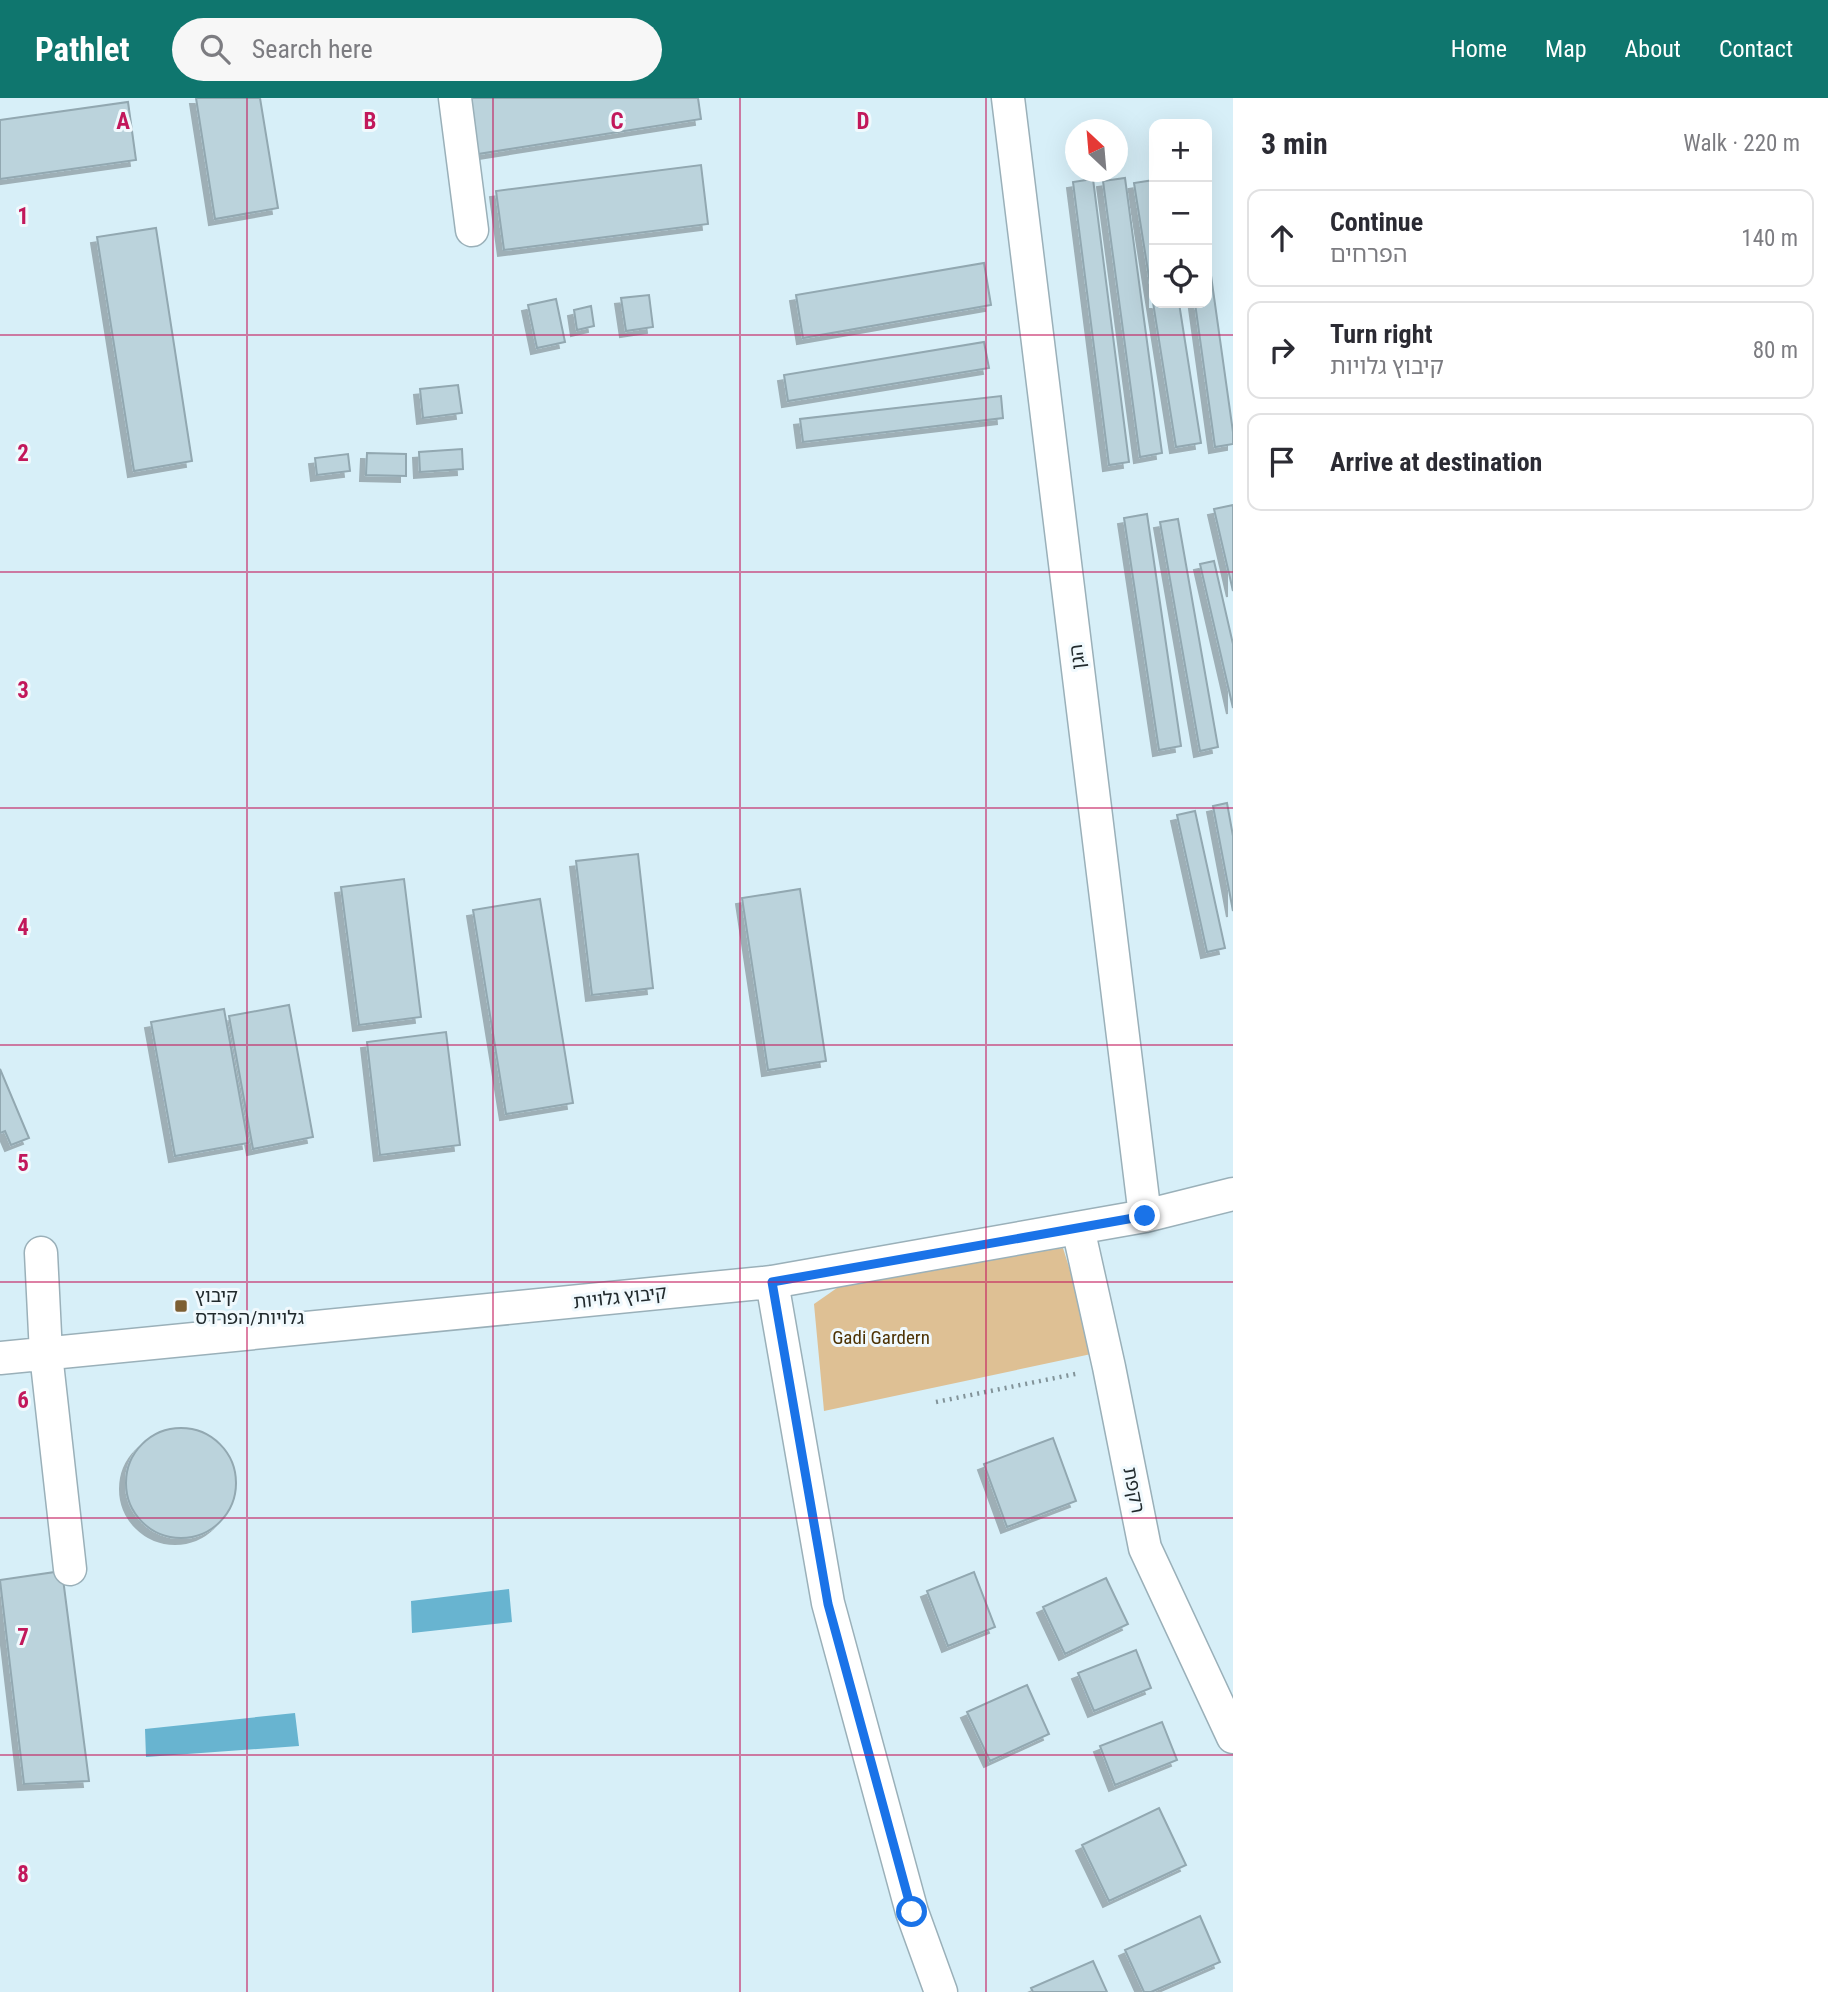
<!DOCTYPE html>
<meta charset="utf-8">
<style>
body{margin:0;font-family:"Roboto Condensed","Noto Sans Hebrew",sans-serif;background:#f7f7f7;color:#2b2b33}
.controls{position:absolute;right:21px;top:21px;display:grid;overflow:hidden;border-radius:14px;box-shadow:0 7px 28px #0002}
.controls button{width:63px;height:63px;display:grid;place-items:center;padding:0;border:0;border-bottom:2px solid #e1e1e2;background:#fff;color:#2b2b33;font:35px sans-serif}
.compass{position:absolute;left:1065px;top:21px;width:63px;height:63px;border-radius:50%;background:#fff;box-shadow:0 7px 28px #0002;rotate:334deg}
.stop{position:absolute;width:21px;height:21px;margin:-16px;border:5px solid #1a73e8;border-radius:50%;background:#fff}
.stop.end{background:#1a73e8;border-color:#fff;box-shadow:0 2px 7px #0008}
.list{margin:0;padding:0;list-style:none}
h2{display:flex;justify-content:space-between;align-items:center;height:91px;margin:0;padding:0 28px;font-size:30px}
h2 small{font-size:23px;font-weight:400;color:#7c7c81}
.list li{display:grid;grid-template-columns:46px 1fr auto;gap:21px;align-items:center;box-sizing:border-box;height:98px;margin:0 14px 14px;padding:0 14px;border:2px solid #e1e1e2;border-radius:14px}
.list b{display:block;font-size:26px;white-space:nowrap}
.list p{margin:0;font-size:23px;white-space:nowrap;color:#7c7c81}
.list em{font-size:23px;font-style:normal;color:#7c7c81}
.icon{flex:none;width:38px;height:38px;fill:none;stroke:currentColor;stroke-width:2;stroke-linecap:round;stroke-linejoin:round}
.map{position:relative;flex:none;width:1233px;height:1894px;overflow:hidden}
header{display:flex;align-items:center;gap:42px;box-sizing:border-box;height:98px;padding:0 35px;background:#0f766e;color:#fff}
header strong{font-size:33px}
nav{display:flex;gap:38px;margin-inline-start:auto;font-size:24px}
.search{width:490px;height:63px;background:#f7f7f7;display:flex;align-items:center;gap:18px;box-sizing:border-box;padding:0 24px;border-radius:38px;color:#7c7c81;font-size:26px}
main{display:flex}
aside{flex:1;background:#fff}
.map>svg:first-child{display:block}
.green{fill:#dec094}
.water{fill:#68b4d0}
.building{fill:#bbd3dc;stroke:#92a8b1;stroke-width:2;filter:url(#shadow)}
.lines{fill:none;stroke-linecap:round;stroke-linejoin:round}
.minor-casing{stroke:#9ab0b9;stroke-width:35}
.path{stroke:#829399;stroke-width:4.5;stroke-dasharray:2 5;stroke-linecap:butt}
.minor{stroke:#fff;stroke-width:32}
.route{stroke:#1a73e8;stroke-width:9}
.grid{fill:none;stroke:#c2185b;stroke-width:2;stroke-opacity:0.55}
.poi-dot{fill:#7d5f33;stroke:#f0f9fd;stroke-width:2.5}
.labels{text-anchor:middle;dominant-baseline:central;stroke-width:6;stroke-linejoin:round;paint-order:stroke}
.street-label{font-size:19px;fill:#212a2d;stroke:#f0f9fd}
.poi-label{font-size:19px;fill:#212a2d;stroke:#f0f9fd;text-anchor:start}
.park-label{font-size:19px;fill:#4e3304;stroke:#f0f9fd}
.grid-label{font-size:23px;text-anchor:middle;font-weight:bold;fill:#c2185b;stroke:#f0f9fd;stroke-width:6;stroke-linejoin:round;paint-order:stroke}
</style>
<header>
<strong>Pathlet</strong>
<div class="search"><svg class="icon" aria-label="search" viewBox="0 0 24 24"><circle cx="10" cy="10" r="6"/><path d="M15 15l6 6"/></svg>Search here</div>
<nav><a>Home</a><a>Map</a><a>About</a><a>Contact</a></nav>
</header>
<main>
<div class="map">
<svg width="1233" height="1894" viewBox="0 0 1233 1894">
<defs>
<filter id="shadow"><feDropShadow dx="-6" dy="6" stdDeviation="0" flood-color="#0004"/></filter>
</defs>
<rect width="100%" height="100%" fill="#d7eff8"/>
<!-- green -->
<path class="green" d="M1063 1150 1096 1255 824 1313 814 1206 847 1183Z"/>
<!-- water -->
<path class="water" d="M509 1491 512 1524 412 1535 411 1503Z
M295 1615 299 1648 146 1659 145 1631Z"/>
<!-- building -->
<path class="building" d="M196 0H260L278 110 215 121Z
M469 0H698L701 21 478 56Z
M128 4 136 62 0 81V22Z
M701 67 708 126 504 152 496 93Z
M1125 80 1162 355 1140 359 1103 83Z
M1093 81 1129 364 1109 367 1073 84Z
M1154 82V205H1179L1201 345 1176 349 1134 85Z
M156 130 192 363 134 373 97 139Z
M1207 149 1233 334V346L1215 349 1195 205H1207Z
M984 165 991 207 803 240 796 197Z
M649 197 653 229 626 233 621 200Z
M556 201 565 244 537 250 528 207Z
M591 208 594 228 577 232 574 212Z
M984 244 989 270 788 303 784 277Z
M458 287 462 315 423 320 420 291Z
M1001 298 1003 320 803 344 800 321Z
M462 351 463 371 420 374 419 354Z
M367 355 406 356V378L366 377Z
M348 356 350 373 317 377 315 360Z
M1233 407V493L1214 411Z
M1147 416 1181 648 1159 652 1124 420Z
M1178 421 1218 649 1200 653 1160 424Z
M1214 463 1233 546V610L1200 466Z
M1227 705 1233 738V813L1213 708Z
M1195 713 1225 850 1207 854 1177 717Z
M638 756 653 890 592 897 576 763Z
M404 781 421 919 359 927 341 789Z
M800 791 826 963 768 972 742 800Z
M540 801 573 1005 506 1016 473 812Z
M289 907 313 1039 253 1051 229 918Z
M224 911 248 1045 175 1058 151 924Z
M446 934 460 1047 380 1057 367 944Z
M0 971 29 1040 11 1047 5 1033 0 1035Z
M126 1385a55 55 0 1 1 110 0a55 55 0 1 1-110 0Z
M1053 1340 1076 1403 1007 1429 984 1366Z
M62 1473 89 1683 24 1686 0 1482Z
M974 1474 995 1529 948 1548 927 1493Z
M1106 1480 1128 1526 1065 1556 1043 1509Z
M1136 1552 1151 1590 1094 1613 1078 1575Z
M1027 1587 1049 1636 990 1663 967 1614Z
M1162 1624 1177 1662 1115 1687 1100 1648Z
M1159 1710 1186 1767 1109 1803 1082 1747Z
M1200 1818 1220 1864 1151 1894H1144L1125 1852Z
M1093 1863 1107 1894H1033L1031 1890Z"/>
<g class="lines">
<!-- minor casing -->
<g class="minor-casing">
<path id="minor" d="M455 0 472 132
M1008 0 1145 1118
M1078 1130 1109 1269 1145 1450 1233 1639
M41 1155 46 1256 70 1471
M772 1184 828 1505 912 1814 941 1894
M0 1260 772 1184 1145 1118 1233 1096"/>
</g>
<!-- path -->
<path class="path" d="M936 1304 1080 1275"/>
<!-- minor -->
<use href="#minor" class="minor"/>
</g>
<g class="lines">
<!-- route -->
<path class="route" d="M912 1814 828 1506 772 1184 1145 1118"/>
</g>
<!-- grid -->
<path class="grid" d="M247 0V1894M493 0V1894M740 0V1894M986 0V1894M0 237H1233M0 474H1233M0 710H1233M0 947H1233M0 1184H1233M0 1420H1233M0 1657H1233"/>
<!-- markers -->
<rect class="poi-dot" x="174" y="1201" width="14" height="14" rx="3.5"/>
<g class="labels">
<!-- street labels -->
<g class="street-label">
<text transform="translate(1077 559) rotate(-97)">הגן</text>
<text transform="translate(620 1199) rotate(-6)">קיבוץ גלויות</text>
<text transform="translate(1134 1392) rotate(79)">רקפת</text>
</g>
<!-- poi labels -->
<g class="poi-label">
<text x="195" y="1197">קיבוץ<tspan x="195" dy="22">גלויות/הפרדס</tspan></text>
</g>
<!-- park labels -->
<g class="park-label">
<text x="881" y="1239">Gadi Gardern</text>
</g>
</g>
<g class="grid-label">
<text x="123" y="31">A</text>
<text x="370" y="31">B</text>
<text x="617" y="31">C</text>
<text x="863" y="31">D</text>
<text x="23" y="126">1</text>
<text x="23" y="363">2</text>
<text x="23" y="600">3</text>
<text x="23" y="837">4</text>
<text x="23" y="1073">5</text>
<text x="23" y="1310">6</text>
<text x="23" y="1547">7</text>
<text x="23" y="1784">8</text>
</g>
</svg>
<div class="controls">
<button>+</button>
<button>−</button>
<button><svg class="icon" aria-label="locate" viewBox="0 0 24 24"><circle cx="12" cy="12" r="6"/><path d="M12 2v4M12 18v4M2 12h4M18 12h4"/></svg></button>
</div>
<svg class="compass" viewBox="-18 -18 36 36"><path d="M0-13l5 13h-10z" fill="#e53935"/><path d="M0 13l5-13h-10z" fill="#7c7c81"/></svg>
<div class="stop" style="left:912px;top:1814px"></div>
<div class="stop end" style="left:1145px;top:1118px"></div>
</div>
<aside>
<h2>3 min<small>Walk · 220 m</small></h2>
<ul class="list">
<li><svg class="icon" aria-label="ahead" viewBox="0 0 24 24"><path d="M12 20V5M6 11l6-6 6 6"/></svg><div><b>Continue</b><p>הפרחים</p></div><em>140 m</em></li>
<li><svg class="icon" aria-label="right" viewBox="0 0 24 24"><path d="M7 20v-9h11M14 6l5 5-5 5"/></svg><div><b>Turn right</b><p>קיבוץ גלויות</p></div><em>80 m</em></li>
<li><svg class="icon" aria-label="arrive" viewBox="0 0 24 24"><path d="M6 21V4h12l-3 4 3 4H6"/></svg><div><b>Arrive at destination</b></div></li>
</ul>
</aside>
</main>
